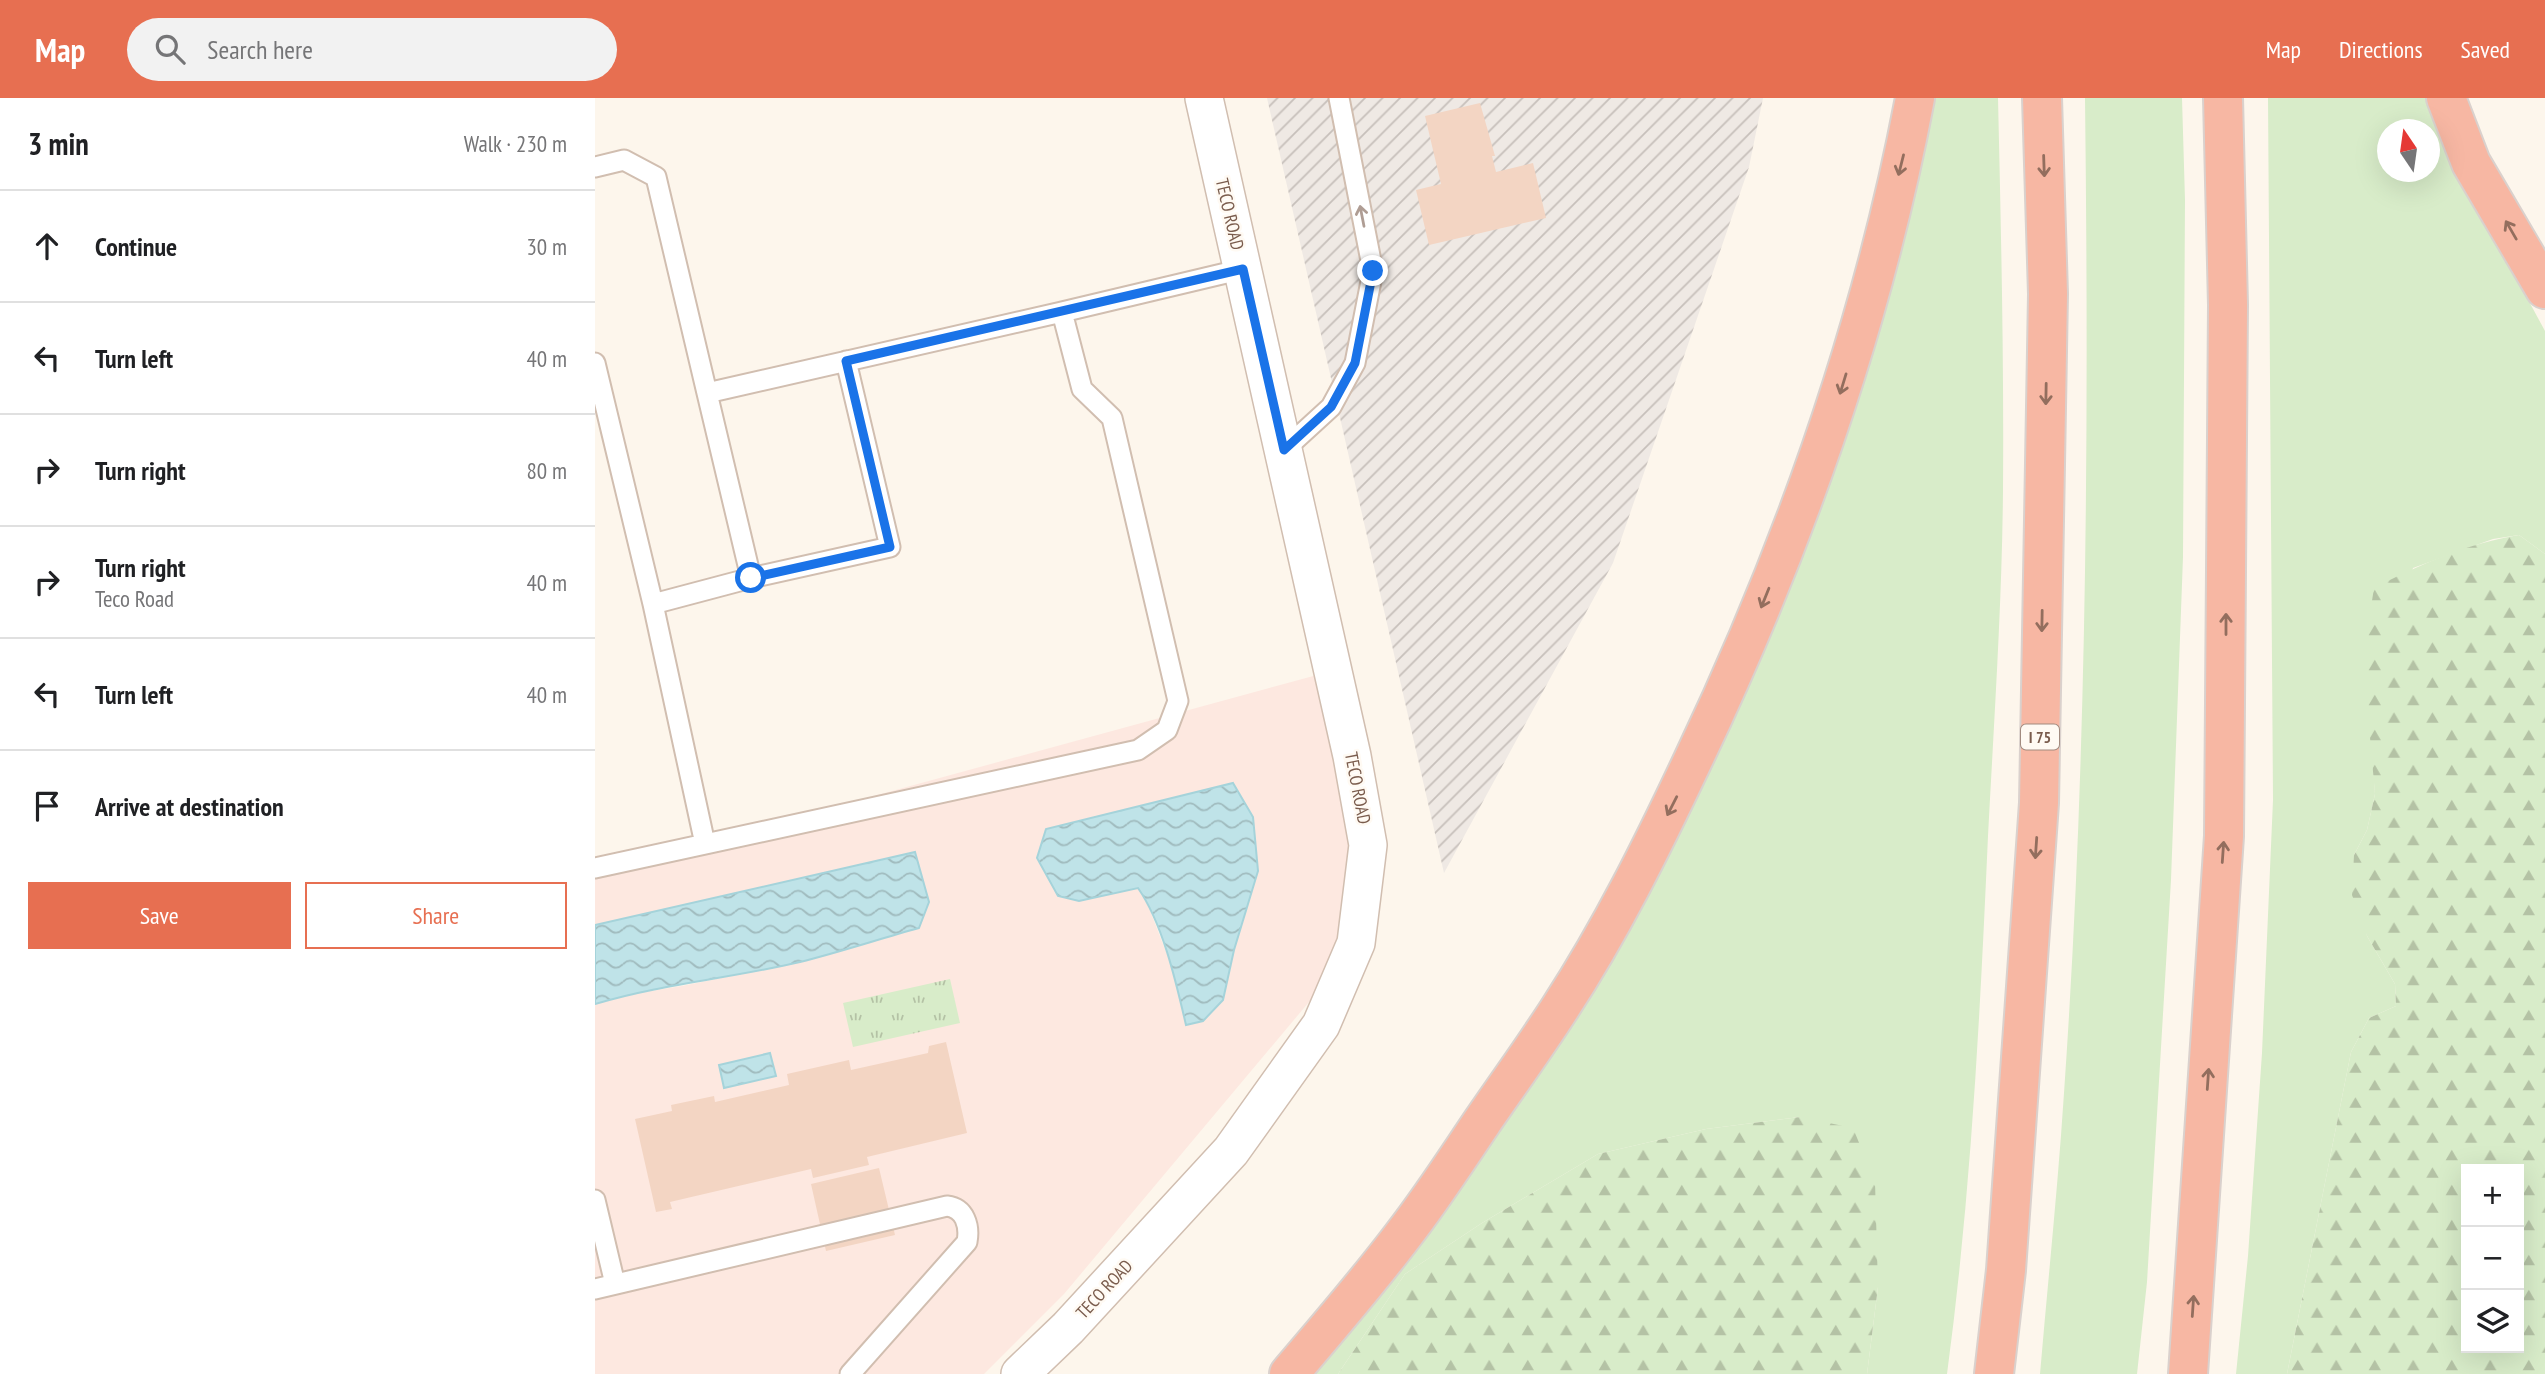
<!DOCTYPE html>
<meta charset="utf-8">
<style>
body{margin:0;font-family:"PT Sans Narrow",sans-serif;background:#f2f2f2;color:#202124}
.controls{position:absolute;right:21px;bottom:21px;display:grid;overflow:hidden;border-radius:0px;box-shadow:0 7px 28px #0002}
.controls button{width:63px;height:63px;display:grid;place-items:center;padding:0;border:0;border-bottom:2px solid #e0e0e0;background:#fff;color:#202124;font:35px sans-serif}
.compass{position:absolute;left:1782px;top:21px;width:63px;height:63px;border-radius:50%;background:#fff;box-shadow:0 7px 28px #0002;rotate:347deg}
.stop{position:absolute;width:21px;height:21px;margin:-16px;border:5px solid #1a73e8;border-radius:50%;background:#fff}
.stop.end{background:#1a73e8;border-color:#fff;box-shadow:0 2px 7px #0008}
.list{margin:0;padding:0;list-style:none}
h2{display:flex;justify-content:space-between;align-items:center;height:91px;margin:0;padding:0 28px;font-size:30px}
h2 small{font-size:23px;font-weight:400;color:#757577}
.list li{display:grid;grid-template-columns:46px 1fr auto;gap:21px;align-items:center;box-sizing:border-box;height:112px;padding:0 28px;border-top:2px solid #e0e0e0}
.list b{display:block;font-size:26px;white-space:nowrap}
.list p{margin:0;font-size:23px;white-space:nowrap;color:#757577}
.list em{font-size:23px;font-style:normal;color:#757577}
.actions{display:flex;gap:14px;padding:21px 28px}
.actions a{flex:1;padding:16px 0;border:2px solid #e76f51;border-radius:0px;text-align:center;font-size:24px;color:#e76f51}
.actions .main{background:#e76f51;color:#fff}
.icon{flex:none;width:38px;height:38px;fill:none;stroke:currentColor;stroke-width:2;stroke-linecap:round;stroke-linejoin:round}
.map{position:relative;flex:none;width:1950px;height:1276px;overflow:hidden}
header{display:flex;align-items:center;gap:42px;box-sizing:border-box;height:98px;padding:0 35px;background:#e76f51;color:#fff}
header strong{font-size:33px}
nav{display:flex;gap:38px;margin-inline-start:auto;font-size:24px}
.search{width:490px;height:63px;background:#f2f2f2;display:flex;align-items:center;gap:18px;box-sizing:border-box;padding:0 24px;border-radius:38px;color:#757577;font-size:26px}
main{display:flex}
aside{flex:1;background:#fff}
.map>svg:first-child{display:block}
.commercial{fill:#fde8e0;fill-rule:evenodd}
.industrial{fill:url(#industrial-furrows)}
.grass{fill:#d8ecc9;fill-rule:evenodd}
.forest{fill:url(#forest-firs);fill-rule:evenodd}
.park{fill:url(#park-tufts)}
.water{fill:url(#water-waves);stroke:#a5d3da;stroke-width:2}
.building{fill:#f3d5c3}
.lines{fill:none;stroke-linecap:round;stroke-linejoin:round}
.lane-casing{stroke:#d1beb0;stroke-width:23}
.street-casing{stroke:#d1beb0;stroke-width:40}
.highway-casing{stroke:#dad1cd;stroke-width:42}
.lane{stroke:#fff;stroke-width:19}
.street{stroke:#fff;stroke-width:37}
.highway{stroke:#f7b7a3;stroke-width:38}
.oneway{stroke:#936e5e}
.oneway2{stroke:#af9d94}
.route{stroke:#1a73e8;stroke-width:9}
.labels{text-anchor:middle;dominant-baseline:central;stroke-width:5;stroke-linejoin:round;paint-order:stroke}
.shield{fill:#fffaf3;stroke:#a28b7f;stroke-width:2}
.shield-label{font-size:16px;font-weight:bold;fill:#7a5c4d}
.street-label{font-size:18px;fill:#7a5c4d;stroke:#fffaf3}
</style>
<header>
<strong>Map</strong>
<div class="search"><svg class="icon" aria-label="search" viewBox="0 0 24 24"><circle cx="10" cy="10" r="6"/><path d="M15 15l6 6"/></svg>Search here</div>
<nav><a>Map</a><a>Directions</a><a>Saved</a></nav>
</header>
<main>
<aside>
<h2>3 min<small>Walk · 230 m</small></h2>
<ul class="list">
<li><svg class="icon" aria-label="ahead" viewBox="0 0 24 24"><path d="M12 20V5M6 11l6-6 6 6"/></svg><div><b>Continue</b></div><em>30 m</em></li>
<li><svg class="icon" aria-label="left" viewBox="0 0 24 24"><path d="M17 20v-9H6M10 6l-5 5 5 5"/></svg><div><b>Turn left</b></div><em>40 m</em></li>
<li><svg class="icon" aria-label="right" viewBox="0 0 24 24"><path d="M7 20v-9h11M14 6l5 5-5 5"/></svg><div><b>Turn right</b></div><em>80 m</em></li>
<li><svg class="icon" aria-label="right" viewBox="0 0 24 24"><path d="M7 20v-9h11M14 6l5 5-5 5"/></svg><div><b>Turn right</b><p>Teco Road</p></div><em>40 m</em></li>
<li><svg class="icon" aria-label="left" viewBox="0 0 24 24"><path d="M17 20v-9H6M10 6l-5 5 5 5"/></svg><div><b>Turn left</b></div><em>40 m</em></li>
<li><svg class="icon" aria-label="arrive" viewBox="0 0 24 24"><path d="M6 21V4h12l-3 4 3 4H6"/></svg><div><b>Arrive at destination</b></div></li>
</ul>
<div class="actions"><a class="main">Save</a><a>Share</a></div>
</aside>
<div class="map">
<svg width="1950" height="1276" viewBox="0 0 1950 1276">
<defs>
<pattern id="industrial-furrows" width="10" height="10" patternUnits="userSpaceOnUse" patternTransform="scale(1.75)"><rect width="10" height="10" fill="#efe9e4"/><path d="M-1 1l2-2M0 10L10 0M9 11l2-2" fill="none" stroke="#c7c0bb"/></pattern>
<pattern id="forest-firs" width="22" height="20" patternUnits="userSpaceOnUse" patternTransform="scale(1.75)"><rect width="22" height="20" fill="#d8ecc9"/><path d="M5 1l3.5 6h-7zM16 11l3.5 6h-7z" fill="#b4c2a5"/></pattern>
<pattern id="park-tufts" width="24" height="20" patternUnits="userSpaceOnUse" patternTransform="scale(1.75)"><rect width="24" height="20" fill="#d8ecc9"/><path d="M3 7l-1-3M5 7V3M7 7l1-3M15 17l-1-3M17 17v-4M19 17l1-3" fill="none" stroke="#b4c2a5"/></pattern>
<pattern id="water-waves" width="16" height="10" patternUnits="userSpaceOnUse" patternTransform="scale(1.75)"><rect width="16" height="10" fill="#bfe3e8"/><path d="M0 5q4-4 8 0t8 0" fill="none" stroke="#a0bbbe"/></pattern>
</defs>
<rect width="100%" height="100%" fill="#fdf6ec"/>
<!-- commercial -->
<path class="commercial" d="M722 577 756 747 745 839 719 898 469 1196 389 1276H0V906L30 897 87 888 205 864 324 830 320 754 0 827V774ZM658 719 635 873 591 926 578 872 551 802 543 789 484 803Z"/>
<!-- industrial -->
<path class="industrial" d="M672 0H1168L1154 69 1018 465 849 775Z"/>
<!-- grass -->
<path class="grass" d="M1333 0H1403C1406 130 1409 261 1408 392 1407 507 1399 623 1393 738 1385 918 1376 1097 1352 1276H1272L1283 1189 1205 1019 1111 1031 1003 1056 887 1125 810 1176 743 1276H713L1058 776Z
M1490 0H1587L1590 102 1588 459 1576 782 1552 1184 1542 1276H1445C1453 1182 1463 1088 1469 995 1492 664 1494 331 1490 0Z
M1673 0H1836L1903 146 1950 233V456L1924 437 1898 441 1818 470 1776 632 1780 696 1772 732 1759 757 1772 838 1800 886 1801 908 1774 920 1756 954 1692 1276H1641L1653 1158 1667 955 1678 702ZM1792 32H1834V74H1792Z"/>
<!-- forest -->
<path class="forest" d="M1924 437 1950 456V1276H1692L1756 954 1774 920 1801 908 1800 886 1772 838 1757 797 1759 757 1772 732 1780 696 1768 560 1779 490C1824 467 1873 445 1924 437ZM1871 1071H1924V1250H1871Z
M1205 1019 1258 1030 1280 1084 1283 1189 1272 1276H743L810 1176 887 1125 1003 1056 1111 1031Z"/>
<!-- park -->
<path class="park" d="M355 881 365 925 258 949 248 905Z"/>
<!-- water -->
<path class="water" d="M638 685 658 719 663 773 639 852 628 902 608 923 591 927C581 884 568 826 543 790L484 803 463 798 442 760 451 731Z
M320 754 334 804 324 830C284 841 245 854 205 864 137 880 67 886 0 906V827Z
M175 955 181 978 129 990 124 967Z"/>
<!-- building -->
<path class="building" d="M885 5 900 58H897L901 74 938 65 951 120 834 147 821 92 846 86 830 18Z
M351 944 372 1035 272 1059 274 1067 218 1080 216 1071 75 1104 77 1111 61 1114 40 1021 77 1013 76 1007 119 998 120 1004 194 987 192 976 254 962 256 972 333 955 334 948Z
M284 1070 300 1137 231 1153 216 1086Z"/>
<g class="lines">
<!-- lane casing -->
<g class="lane-casing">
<path id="lane" d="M0 69 29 62 61 79 112 295
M0 265 58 506 156 480 112 295 467 214
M689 352 736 309 760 265 778 173 744 0
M156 480 295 449 251 263
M58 506 110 746
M0 770 543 652 572 632 583 603 517 320 487 291 467 214 648 171
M0 1102 20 1186
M0 1191 352 1108C370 1110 375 1128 372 1144L255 1276"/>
</g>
<!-- street casing -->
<g class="street-casing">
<path id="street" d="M425 1276 473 1230 636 1053 726 927 761 845 773 747 757 658 609 0"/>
</g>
<!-- highway casing -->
<g class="highway-casing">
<path id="highway" d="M1851 0 1876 65 1950 191
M694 1276C733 1230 773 1184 809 1136 837 1100 862 1061 887 1024 913 986 940 949 965 910 1016 832 1058 747 1098 662 1198 452 1277 229 1320 0
M1399 1276 1411 1172 1444 705 1453 196 1447 0
M1593 1276 1629 738 1633 207 1628 0"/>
</g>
<!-- lane -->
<use href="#lane" class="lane"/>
<!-- street -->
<use href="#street" class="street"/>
<!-- highway -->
<use href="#highway" class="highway"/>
</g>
<!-- one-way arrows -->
<defs><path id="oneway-shaft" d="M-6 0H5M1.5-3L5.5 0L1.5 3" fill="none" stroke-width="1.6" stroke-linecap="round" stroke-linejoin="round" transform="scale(1.75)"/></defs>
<g class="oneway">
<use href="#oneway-shaft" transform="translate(1306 67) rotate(104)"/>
<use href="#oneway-shaft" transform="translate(1449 68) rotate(88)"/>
<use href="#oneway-shaft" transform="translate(1916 132) rotate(-120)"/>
<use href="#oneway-shaft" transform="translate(1248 286) rotate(107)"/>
<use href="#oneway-shaft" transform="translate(1451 296) rotate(91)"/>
<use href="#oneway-shaft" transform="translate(1170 500) rotate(112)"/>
<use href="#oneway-shaft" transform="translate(1447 523) rotate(91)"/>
<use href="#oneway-shaft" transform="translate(1631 526) rotate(-90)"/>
<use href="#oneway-shaft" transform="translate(1077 708) rotate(117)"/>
<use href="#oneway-shaft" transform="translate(1441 750) rotate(94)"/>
<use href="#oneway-shaft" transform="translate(1628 754) rotate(-86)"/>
<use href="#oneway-shaft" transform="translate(1613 981) rotate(-86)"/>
<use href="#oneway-shaft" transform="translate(1598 1208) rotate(-86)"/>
</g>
<use class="oneway2" href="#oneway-shaft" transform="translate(767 118) rotate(-101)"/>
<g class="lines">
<!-- route -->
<path class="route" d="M156 480 295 449 251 263 648 171 689 352 736 309 760 265 778 173"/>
</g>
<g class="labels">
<!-- shield labels -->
<rect class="shield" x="1426" y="626.5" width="38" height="25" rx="5"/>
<g class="shield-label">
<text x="1445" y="639">I 75</text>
</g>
<!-- street labels -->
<g class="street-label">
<text transform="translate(635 116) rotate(77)">TECO ROAD</text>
<text transform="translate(763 690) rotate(79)">TECO ROAD</text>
<text transform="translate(509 1191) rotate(-47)">TECO ROAD</text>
</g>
</g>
</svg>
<div class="controls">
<button>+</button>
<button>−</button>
<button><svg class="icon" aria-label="layers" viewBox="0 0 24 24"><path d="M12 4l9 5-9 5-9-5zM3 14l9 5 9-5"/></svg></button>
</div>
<svg class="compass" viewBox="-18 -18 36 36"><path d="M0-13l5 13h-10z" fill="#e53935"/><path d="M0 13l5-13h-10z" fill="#757577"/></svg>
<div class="stop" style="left:156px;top:480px"></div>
<div class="stop end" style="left:778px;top:173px"></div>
</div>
</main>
